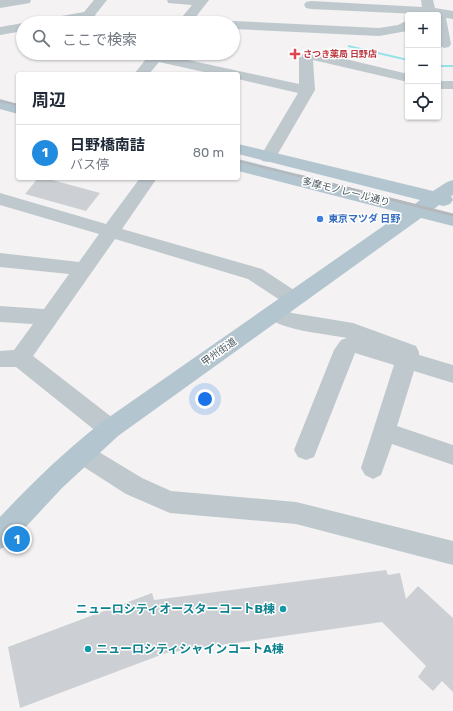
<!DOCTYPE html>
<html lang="ja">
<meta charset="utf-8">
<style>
body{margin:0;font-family:Rubik,"Noto Sans JP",sans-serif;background:#f6f6f7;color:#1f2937}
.controls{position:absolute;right:12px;top:12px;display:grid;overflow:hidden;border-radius:4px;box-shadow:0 1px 3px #0004}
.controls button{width:36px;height:36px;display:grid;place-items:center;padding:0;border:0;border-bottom:1px solid #e0e1e3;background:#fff;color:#1f2937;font:20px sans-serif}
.you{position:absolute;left:205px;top:399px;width:14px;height:14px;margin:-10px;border:3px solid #fff;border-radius:50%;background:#1a73e8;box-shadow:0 0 0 6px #1a73e833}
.badge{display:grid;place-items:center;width:26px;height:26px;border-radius:50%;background:#218cdf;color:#fff;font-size:13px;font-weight:700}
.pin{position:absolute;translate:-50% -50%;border:2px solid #fff;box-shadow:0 1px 4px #0006}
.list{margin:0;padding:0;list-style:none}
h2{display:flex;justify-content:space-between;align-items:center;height:52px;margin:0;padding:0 16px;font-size:17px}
h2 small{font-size:13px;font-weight:400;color:#747a83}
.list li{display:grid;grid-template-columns:26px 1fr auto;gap:12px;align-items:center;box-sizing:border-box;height:56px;padding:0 16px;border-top:1px solid #e0e1e3}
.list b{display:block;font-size:15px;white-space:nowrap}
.list p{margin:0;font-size:13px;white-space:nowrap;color:#747a83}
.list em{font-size:13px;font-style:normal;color:#747a83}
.icon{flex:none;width:22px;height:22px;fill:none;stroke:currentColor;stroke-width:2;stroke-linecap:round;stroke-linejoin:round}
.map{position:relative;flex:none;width:453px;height:711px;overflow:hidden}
.search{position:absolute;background:#fff;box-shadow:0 1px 3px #0004;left:16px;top:16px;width:224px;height:44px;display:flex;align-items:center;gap:10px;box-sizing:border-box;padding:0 14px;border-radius:22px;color:#747a83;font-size:15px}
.panel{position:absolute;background:#fff;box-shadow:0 1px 3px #0004;left:16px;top:72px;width:224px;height:108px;border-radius:4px}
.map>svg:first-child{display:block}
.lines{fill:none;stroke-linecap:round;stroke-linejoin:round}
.stream{fill:#92e2ea;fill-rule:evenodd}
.building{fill:#ccd0d4}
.minor{fill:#bec8cd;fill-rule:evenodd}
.major{fill:#b3c5cf;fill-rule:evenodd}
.rail-far1{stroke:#b4b8bc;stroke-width:2}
.rail{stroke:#b4b8bc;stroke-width:3}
.health-dot{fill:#e0444e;stroke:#fff;stroke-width:1.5}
.shop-dot{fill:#3f7fe0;stroke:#fff;stroke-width:1.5}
.culture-dot{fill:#0f9aa8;stroke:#fff;stroke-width:1.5}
.labels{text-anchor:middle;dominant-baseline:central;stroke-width:3;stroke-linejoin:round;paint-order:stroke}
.far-health-label{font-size:9px;font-weight:bold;fill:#be3a42;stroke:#fff;text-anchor:start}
.street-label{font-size:10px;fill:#4a585f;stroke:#fff}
.shop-label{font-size:10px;font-weight:bold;fill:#366cbe;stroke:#fff;text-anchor:start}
.near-culture-label{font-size:12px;font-weight:bold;fill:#0d838f;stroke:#fff;text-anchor:end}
</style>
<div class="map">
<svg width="453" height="711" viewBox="0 0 453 711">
<rect width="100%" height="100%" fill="#f4f2f2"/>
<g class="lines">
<!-- stream -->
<path class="stream" d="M348 45 408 59V61L348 47Z
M438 65H453V67H438Z"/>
</g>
<!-- building -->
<path class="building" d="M38 178H45L100 193 86 211 25 194Z
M386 570 388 575 400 573 406 599 418 586 453 618V692L442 681 433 691 418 677 426 666 382 622 166 653 20 708 8 647 152 593 154 600Z"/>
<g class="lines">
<!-- minor -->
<path class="minor" d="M0 0H31L30 3 0 8Z
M94 0H107L95 15 99 23H85L84 20 67 23H38L40 20 45 19 84 12Z
M167 0H209L191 23H177L192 5 168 3Z
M421 0H433L435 8 453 11V19L446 18 451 44 449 47 444 48 438 45V15L311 9 306 8 304 5 306 2 311 1 422 7Z
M408 20 407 31 379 36 233 29V23H228L233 21 379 28 398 25Z
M23 23V31L0 35V27Z
M312 51 408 74V82L313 60 315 90 276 157 274 161 268 162 262 161 260 157 298 93 238 79V74H213L159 62 149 74H134L146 59 134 56 132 53H166L165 55 299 84V58L301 55Z
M438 81H453V89H438Z
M140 178H157L122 229 262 269 300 294 303 299 300 304 293 306 286 304 248 279 115 239 33 356 118 422 121 429 118 436 110 439 102 436 16 367H0V351L14 350 33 324 0 322V306L44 309 69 274 0 267V253L79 262 99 234 0 205V193L106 224Z
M274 305 292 313 353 323 416 346 419 352V355L453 365V383L414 371 397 426 453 445V465L392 444 381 475 373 479 365 475 361 468 394 365 355 353 314 457 306 460 298 457 294 450 334 350 341 340 347 338C328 334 273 330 264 313L267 308Z
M81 443 89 446 142 478 171 491 296 502 453 541V565L296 524 170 513 126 494 73 460 69 453 73 446Z"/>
<!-- major -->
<path class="major" d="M0 99 18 104V114L0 109Z
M238 144 433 191 447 182 453 180V195L451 196 453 200 450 204 444 206 439 205 434 209 453 214V226L421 218 118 436 62 488 9 545 0 549V517C32 483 65 451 102 422L402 213 238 171V159L415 204 420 200 238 154Z"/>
<!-- rail-far1 -->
<path class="rail-far1" d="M0 101 18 105
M238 161 303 177"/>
<!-- rail -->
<path class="rail" d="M299 176 453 215"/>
</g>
<!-- markers -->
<path class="health-dot" d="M293 48h4v4h4v4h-4v4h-4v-4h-4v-4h4z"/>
<circle class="shop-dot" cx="320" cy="219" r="4"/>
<g class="culture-dot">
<circle cx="283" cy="609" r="4"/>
<circle cx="88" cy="649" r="4"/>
</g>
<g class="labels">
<!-- far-health labels -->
<g class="far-health-label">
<text x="303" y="54">さつき薬局 日野店</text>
</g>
<!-- street labels -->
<g class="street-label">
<text transform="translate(346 192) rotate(14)">多摩モノレール通り</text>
<text transform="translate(219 352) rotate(-35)">甲州街道</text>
</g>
<!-- shop labels -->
<g class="shop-label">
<text x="328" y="219">東京マツダ 日野</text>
</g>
<!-- near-culture labels -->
<g class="near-culture-label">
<text x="275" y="609">ニューロシティオースターコートB棟</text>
<text x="96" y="649" text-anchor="start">ニューロシティシャインコートA棟</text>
</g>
</g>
</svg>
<div class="controls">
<button>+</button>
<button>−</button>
<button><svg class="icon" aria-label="locate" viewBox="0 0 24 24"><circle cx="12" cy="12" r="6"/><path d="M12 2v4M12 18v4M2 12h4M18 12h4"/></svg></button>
</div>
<div class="you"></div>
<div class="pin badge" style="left:17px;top:539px">1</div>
<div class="search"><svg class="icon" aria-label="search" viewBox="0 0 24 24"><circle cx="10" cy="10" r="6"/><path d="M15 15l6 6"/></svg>ここで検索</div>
<section class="panel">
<h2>周辺<small></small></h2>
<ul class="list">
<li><span class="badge">1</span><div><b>日野橋南詰</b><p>バス停</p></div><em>80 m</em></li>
</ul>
</section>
</div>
